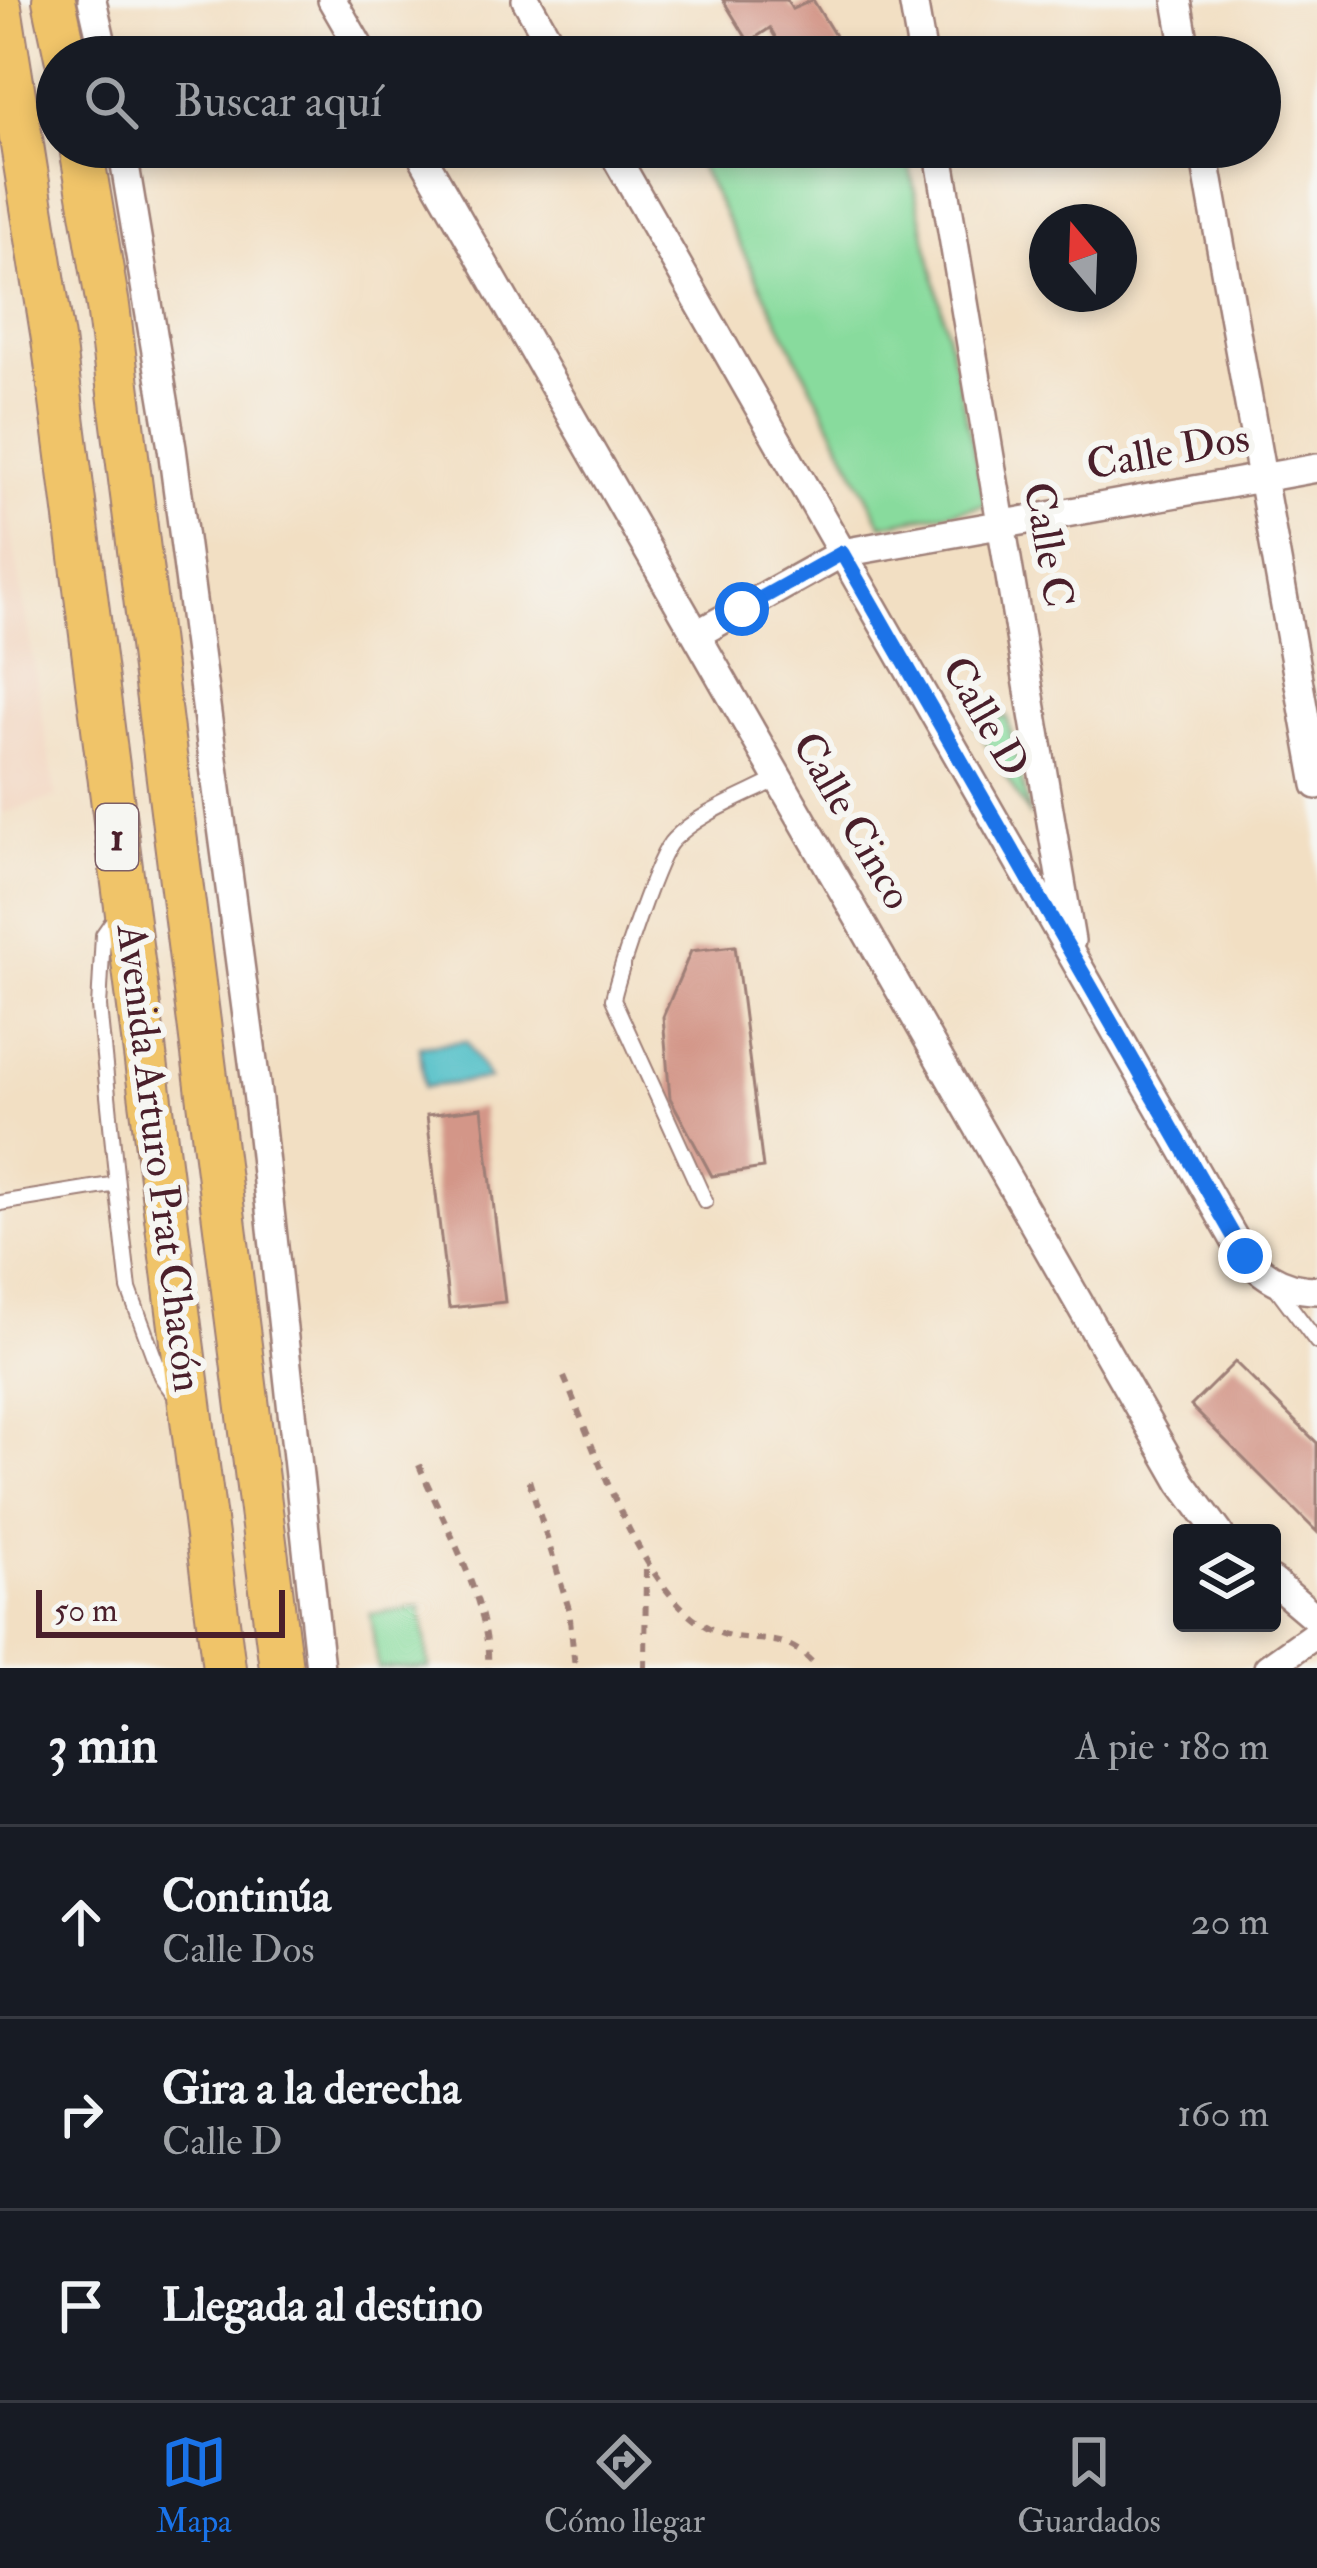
<!DOCTYPE html>
<html lang="es">
<meta charset="utf-8">
<style>
body{margin:0;font-family:"IM FELL Double Pica",serif;background:#242831;color:#f1f3f6}
.controls{position:absolute;right:36px;bottom:36px;display:grid;overflow:hidden;border-radius:12px;box-shadow:0 6px 18px #0003}
.controls button{width:108px;height:108px;display:grid;place-items:center;padding:0;border:0;border-bottom:3px solid #363941;background:#171b24;color:#f1f3f6;font:60px sans-serif}
.compass{position:absolute;left:1029px;top:204px;width:108px;height:108px;border-radius:50%;background:#171b24;box-shadow:0 6px 18px #0003;rotate:341deg}
.scale{position:absolute;left:36px;bottom:30px;width:249px;box-sizing:border-box;padding-left:12px;border:6px solid #4a1f2b;border-top:0;font-size:33px;line-height:42px;white-space:nowrap;color:#4a1f2b;-webkit-text-stroke:9px #f6f6f2;paint-order:stroke}
.stop{position:absolute;width:36px;height:36px;margin:-27px;border:9px solid #1a73e8;border-radius:50%;background:#fff}
.stop.end{background:#1a73e8;border-color:#fff;box-shadow:0 3px 12px #0008}
.list{margin:0;padding:0;list-style:none}
h2{display:flex;justify-content:space-between;align-items:center;height:156px;margin:0;padding:0 48px;font-size:51px}
h2 small{font-size:39px;font-weight:400;color:#9ea1a6}
.list li{display:grid;grid-template-columns:78px 1fr auto;gap:36px;align-items:center;box-sizing:border-box;height:192px;padding:0 48px;border-top:3px solid #363941}
.list b{display:block;font-size:45px;white-space:nowrap}
.list p{margin:0;font-size:39px;white-space:nowrap;color:#9ea1a6}
.list em{font-size:39px;font-style:normal;color:#9ea1a6}
.icon{flex:none;width:66px;height:66px;fill:none;stroke:currentColor;stroke-width:2;stroke-linecap:round;stroke-linejoin:round}
.map{position:relative;flex:none;width:1317px;height:1668px;overflow:hidden}
.search{position:absolute;background:#171b24;box-shadow:0 6px 18px #0003;left:36px;right:36px;top:36px;height:132px;display:flex;align-items:center;gap:30px;box-sizing:border-box;padding:0 42px;border-radius:66px;color:#9ea1a6;font-size:45px}
.sheet{height:732px;background:#171b24}
nav{display:flex;justify-content:space-around;align-items:center;box-sizing:border-box;height:168px;border-top:3px solid #363941;background:#171b24;font-size:33px;color:#9ea1a6}
nav a{display:grid;justify-items:center;gap:6px}
nav .on{color:#1a73e8}
.map>svg:first-child{display:block}
.built{fill:#f2d4be}
.green{fill:#88db9d;stroke:#697d64;stroke-width:3}
.water{fill:#51bfc7;stroke:#4e6f79;stroke-width:3}
.building{fill:#d39688}
.lines{fill:none;stroke-linecap:round;stroke-linejoin:round}
.lane-casing{stroke:#9e7f77;stroke-width:18}
.street-casing{stroke:#9e7f77;stroke-width:32}
.primary-casing{stroke:#9e7f77;stroke-width:46}
.path{stroke:#9e7f77;stroke-width:6;stroke-dasharray:9 9;stroke-linecap:butt}
.lane{stroke:#fff;stroke-width:14}
.street{stroke:#fff;stroke-width:27}
.primary{stroke:#f0c469;stroke-width:42}
.route{stroke:#1a73e8;stroke-width:15}
.labels{text-anchor:middle;dominant-baseline:central;stroke-width:12;stroke-linejoin:round;paint-order:stroke}
.shield{fill:#f6f6f2;stroke:#7e6067;stroke-width:3}
.shield-label{font-size:39px;font-weight:bold;fill:#4a1f2b}
.street-label{font-size:42px;fill:#4a1f2b;stroke:#f6f6f2}
</style>
<div class="map">
<svg width="1317" height="1668" viewBox="0 0 1317 1668">
<rect width="100%" height="100%" fill="#f6f6f2"/>
<filter id="ink" filterUnits="userSpaceOnUse"><feTurbulence type="fractalNoise" baseFrequency=".00833" numOctaves="2"/><feDisplacementMap in="SourceGraphic" scale="24" xChannelSelector="R" yChannelSelector="G"/><feConvolveMatrix kernelMatrix="1 2 1 2 8 2 1 2 1" color-interpolation-filters="sRGB"/></filter>
<filter id="wash" filterUnits="userSpaceOnUse"><feTurbulence type="fractalNoise" baseFrequency=".004" numOctaves="4" result="noise"/><feDisplacementMap in="SourceGraphic" scale="48" xChannelSelector="R" yChannelSelector="G"/><feGaussianBlur stdDeviation="2.7" result="paint"/><feColorMatrix in="noise" values="0 0 0 0 0 0 0 0 0 0 0 0 0 0 0 0 0 1.4 0 .05"/><feComposite in="paint" operator="in"/></filter>
<g filter="url(#wash)">
<rect width="100%" height="100%" fill="#f2dfc3"/>
<!-- built -->
<path class="built" d="M0 463 56 797 0 814Z"/>
<!-- green -->
<path class="green" d="M717 147H905L986 505 882 525 697 161Z
M1007 716 1030 817 974 724Z
M421 1607 429 1668H378L370 1614Z"/>
<!-- water -->
<path class="water" d="M466 1041 489 1079 424 1087 420 1046Z"/>
<g id="blocks">
<!-- building -->
<path class="building" d="M723 0H787L792 9 813 0 848 57H787L770 28 749 42Z
M735 946 763 1168 712 1176 670 1098 663 1017 691 951Z
M482 1108 505 1302 449 1308 427 1115Z
M1235 1362 1317 1443V1532L1191 1406Z"/>
</g>
</g>
<g filter="url(#ink)">
<use href="#blocks" fill-opacity="0" stroke="#9e7f77" stroke-width="3"/>
<g class="lines">
<!-- lane casing -->
<g class="lane-casing">
<path id="lane" d="M119 912 103 935 99 1007 117 1184 129 1289 161 1376 174 1394
M705 1201 613 999C619 973 657 855 673 840 700 812 746 796 780 778
M0 1203 117 1184
M1275 1286 1317 1342"/>
</g>
<!-- street casing -->
<g class="street-casing">
<path id="street" d="M92 0 105 57
M332 0 365 57
M526 0 558 57
M913 0 923 57
M1177 0 1187 57
M122 147 172 448 258 1100 320 1668
M417 147 1182 1483 1219 1533
M610 147 1236 1242C1255 1272 1280 1290 1317 1290
M938 147 1071 941
M1203 147 1317 785
M697 634 842 553 1317 468
M1272 1581 1317 1619
M1268 1668 1317 1633"/>
</g>
<!-- primary casing -->
<g class="primary-casing">
<path id="primary" d="M54 0 66 57
M0 7 53 339 224 1668
M81 147 108 306 281 1668"/>
</g>
<!-- path -->
<path class="path" d="M564 1377C595 1447 640 1592 709 1628 749 1650 782 1624 817 1668
M419 1465C443 1522 492 1605 488 1668
M529 1480 569 1609 575 1668
M645 1668 646 1566"/>
<!-- lane -->
<use href="#lane" class="lane"/>
<!-- street -->
<use href="#street" class="street"/>
<!-- primary -->
<use href="#primary" class="primary"/>
</g>
</g>
<g class="lines" filter="url(#ink)">
<!-- route -->
<path class="route" d="M742 609 842 553 1245 1256"/>
</g>
<g class="labels">
<!-- shield labels -->
<rect class="shield" x="96" y="804" width="42" height="66" rx="9"/>
<g class="shield-label">
<text x="117" y="837">1</text>
</g>
<!-- street labels -->
<g class="street-label">
<text transform="translate(1168 452) rotate(-10)">Calle Dos</text>
<text transform="translate(1048 545) rotate(80)">Calle C</text>
<text transform="translate(985 717) rotate(60)">Calle D</text>
<text transform="translate(852 821) rotate(60)">Calle Cinco</text>
<text transform="translate(159 1158) rotate(83)">Avenida Arturo Prat Chacón</text>
</g>
</g>
</svg>
<div class="controls">
<button><svg class="icon" aria-label="layers" viewBox="0 0 24 24"><path d="M12 4l9 5-9 5-9-5zM3 14l9 5 9-5"/></svg></button>
</div>
<svg class="compass" viewBox="-18 -18 36 36"><path d="M0-13l5 13h-10z" fill="#e53935"/><path d="M0 13l5-13h-10z" fill="#9ea1a6"/></svg>
<div class="scale">50 m</div>
<div class="stop" style="left:742px;top:609px"></div>
<div class="stop end" style="left:1245px;top:1256px"></div>
<div class="search"><svg class="icon" aria-label="search" viewBox="0 0 24 24"><circle cx="10" cy="10" r="6"/><path d="M15 15l6 6"/></svg>Buscar aquí</div>
</div>
<section class="sheet">
<h2>3 min<small>A pie · 180 m</small></h2>
<ul class="list">
<li><svg class="icon" aria-label="ahead" viewBox="0 0 24 24"><path d="M12 20V5M6 11l6-6 6 6"/></svg><div><b>Continúa</b><p>Calle Dos</p></div><em>20 m</em></li>
<li><svg class="icon" aria-label="right" viewBox="0 0 24 24"><path d="M7 20v-9h11M14 6l5 5-5 5"/></svg><div><b>Gira a la derecha</b><p>Calle D</p></div><em>160 m</em></li>
<li><svg class="icon" aria-label="arrive" viewBox="0 0 24 24"><path d="M6 21V4h12l-3 4 3 4H6"/></svg><div><b>Llegada al destino</b></div></li>
</ul>
</section>
<nav>
<a class="on"><svg class="icon" aria-label="map" viewBox="0 0 24 24"><path d="M3 6l6-2 6 2 6-2v14l-6 2-6-2-6 2zM9 4v14M15 6v14"/></svg>Mapa</a>
<a><svg class="icon" aria-label="directions" viewBox="0 0 24 24"><path d="M12 3l9 9-9 9-9-9zM9 14v-3h6M13 9l2 2-2 2"/></svg>Cómo llegar</a>
<a><svg class="icon" aria-label="saved" viewBox="0 0 24 24"><path d="M7 4h10v16l-5-4-5 4z"/></svg>Guardados</a>
</nav>
